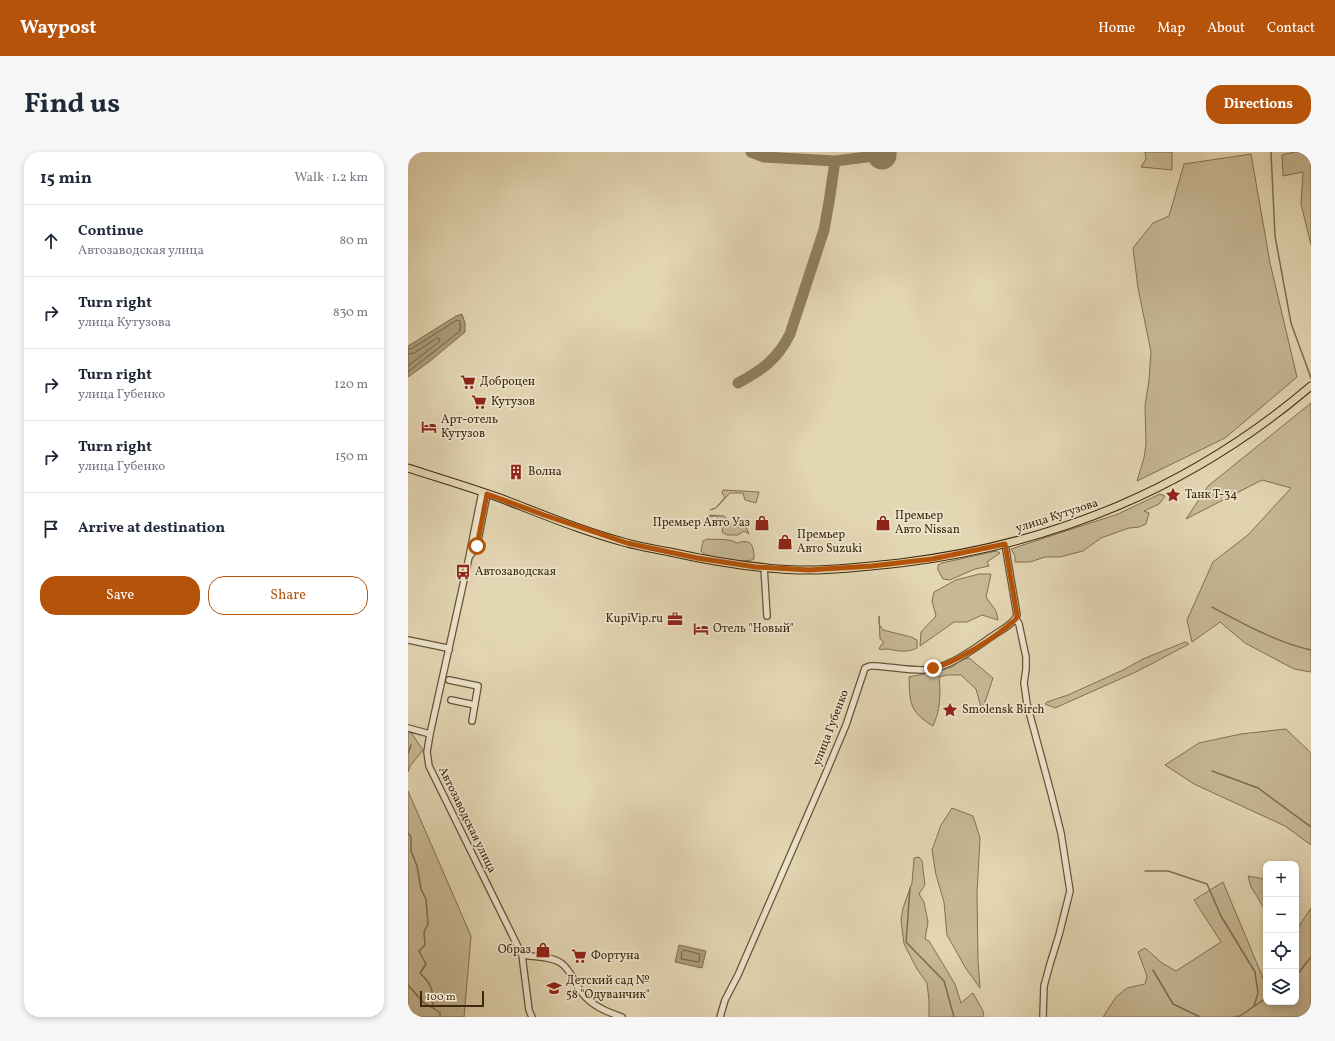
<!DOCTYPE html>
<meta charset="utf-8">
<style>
body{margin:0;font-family:Vollkorn,serif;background:#f6f6f7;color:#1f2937}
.controls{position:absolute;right:12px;bottom:12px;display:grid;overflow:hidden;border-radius:8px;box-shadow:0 2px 6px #0003}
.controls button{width:36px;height:36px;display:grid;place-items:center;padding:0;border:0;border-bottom:1px solid #e0e1e3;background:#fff;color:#1f2937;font:20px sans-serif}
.scale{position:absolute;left:12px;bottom:10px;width:64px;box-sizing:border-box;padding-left:4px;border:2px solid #3e280b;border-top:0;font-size:11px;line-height:14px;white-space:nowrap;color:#3e280b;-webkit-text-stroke:3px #ede4ce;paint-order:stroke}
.stop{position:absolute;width:12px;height:12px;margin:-9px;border:3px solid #b45309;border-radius:50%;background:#fff}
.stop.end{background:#b45309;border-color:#fff;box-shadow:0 1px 4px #0008}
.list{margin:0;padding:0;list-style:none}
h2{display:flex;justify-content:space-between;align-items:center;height:52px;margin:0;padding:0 16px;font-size:17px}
h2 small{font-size:13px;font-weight:400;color:#747a83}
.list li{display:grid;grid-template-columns:26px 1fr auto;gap:12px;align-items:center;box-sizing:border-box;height:72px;padding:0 16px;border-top:1px solid #e0e1e3}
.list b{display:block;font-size:15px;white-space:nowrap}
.list p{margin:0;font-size:13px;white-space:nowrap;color:#747a83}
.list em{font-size:13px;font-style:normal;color:#747a83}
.actions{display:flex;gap:8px;padding:12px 16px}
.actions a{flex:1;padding:9px 0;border:1px solid #b45309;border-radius:16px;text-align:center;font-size:14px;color:#b45309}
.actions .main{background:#b45309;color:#fff}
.icon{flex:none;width:22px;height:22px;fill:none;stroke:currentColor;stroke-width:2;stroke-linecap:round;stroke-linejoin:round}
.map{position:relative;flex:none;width:903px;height:865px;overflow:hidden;border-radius:16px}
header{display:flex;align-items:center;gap:24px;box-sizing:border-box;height:56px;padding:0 20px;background:#b45309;color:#fff}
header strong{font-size:19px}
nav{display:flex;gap:22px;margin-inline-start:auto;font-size:14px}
.intro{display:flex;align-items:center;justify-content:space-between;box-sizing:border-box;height:96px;padding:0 24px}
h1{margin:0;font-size:28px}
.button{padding:10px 18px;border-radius:16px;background:#b45309;color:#fff;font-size:14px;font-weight:700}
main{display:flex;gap:24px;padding:0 24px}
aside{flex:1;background:#fff;border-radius:16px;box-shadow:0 2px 6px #0003}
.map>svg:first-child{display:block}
.green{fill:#c7b896;stroke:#827050}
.water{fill:#ab9b7a;stroke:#7f6d4e}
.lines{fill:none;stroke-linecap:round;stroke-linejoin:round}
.shore{stroke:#746242;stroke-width:1}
.stream{stroke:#7f6d4e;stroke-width:1.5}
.taxiway{stroke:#907f5f;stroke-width:11}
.runway{stroke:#907f5f;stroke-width:29}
.minor-casing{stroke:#675435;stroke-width:8}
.major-casing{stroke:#3e280b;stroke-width:9}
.minor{stroke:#ede4ce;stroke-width:5.5}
.major{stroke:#e3d6b3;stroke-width:7}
.route{stroke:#b45309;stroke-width:5}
.labels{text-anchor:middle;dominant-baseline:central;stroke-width:3.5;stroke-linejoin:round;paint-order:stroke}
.poi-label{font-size:12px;fill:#3e280b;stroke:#ede4ce;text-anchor:start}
.street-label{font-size:12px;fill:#3e280b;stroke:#ede4ce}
</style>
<header>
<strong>Waypost</strong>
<nav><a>Home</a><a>Map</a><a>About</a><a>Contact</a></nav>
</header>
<div class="intro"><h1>Find us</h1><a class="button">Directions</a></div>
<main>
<aside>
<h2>15 min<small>Walk · 1.2 km</small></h2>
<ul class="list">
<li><svg class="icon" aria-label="ahead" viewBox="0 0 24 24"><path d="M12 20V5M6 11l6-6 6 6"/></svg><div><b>Continue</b><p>Автозаводская улица</p></div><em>80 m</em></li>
<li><svg class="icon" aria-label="right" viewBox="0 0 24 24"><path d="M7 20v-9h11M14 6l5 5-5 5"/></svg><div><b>Turn right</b><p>улица Кутузова</p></div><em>830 m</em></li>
<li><svg class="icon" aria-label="right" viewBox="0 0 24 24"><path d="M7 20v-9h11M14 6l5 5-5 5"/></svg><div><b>Turn right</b><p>улица Губенко</p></div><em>120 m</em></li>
<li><svg class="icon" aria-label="right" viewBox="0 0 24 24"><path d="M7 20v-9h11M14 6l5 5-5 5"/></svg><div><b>Turn right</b><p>улица Губенко</p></div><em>150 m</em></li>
<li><svg class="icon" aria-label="arrive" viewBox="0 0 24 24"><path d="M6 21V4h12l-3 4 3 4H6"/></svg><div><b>Arrive at destination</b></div></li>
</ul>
<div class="actions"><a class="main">Save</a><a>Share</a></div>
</aside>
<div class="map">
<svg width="903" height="865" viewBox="0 0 903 865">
<rect width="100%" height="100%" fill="#e3d6b3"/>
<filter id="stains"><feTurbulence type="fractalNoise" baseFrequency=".005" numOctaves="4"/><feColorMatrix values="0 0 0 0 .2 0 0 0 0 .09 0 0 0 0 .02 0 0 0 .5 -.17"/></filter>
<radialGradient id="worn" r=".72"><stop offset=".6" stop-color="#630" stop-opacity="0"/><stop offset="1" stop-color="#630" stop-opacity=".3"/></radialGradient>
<!-- green -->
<path class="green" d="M737 0H764V18L733 15 738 7Z
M886 0H903V93L893 52 895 20 875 24 874 3Z
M843 2 862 111 889 225 817 286 729 329 736 306 738 292 737 254 741 228 743 200 730 136 725 96 745 71 761 64 776 12Z
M903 251V520L886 517 837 491 812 470 784 490 779 468 805 410 840 383 883 336 854 328 778 367 800 334Z
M315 338 351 340 348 351 337 348 335 341H322L308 356 302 358 308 356 317 345 314 341Z
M752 342 757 344 751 352 736 359 741 361 738 372 731 375 721 376 693 386 675 399 652 405H637L622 410H607V404L603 397 710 362Z
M302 363 316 364 322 372 338 375 341 382 336 379 330 383H319L314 380 315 375 314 371 302 372 301 370H307L310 366 308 364 300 365Z
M299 387C308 388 321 386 329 391 332 390 337 389 339 390 346 390 346 403 346 407 338 412 299 407 293 399L295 389Z
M588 399 592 401 579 410 581 414 567 417 542 428 535 427 530 418V413L534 411Z
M571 422H583L578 445 588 459 590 468 574 463 559 470H546L512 494 513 480 528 464 524 449 526 440 548 428Z
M471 464V472L475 478 503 485 509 488V496C499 501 490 499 480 497 477 497 474 498 471 497L473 493 475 492V489L472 487Z
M777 490 781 492 730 519 647 556 637 552 639 550 660 543 715 518 735 507Z
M561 506 585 526 574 559 568 537 553 523H539L531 525C533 542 532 559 525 574 501 559 502 552 501 525L535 518 546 514 552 508Z
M878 577 903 601V693L877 674 786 632 757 613 791 591 833 582Z
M2 579 15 598 2 614 0 620V583Z
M0 639 63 784 56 865H0Z
M544 656 565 664 572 686 569 741 570 809 572 836 557 815 539 783 536 750 528 723 524 698 533 673Z
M511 705 514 709 517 733 511 742 516 750 520 770 517 787 521 789 547 832 553 851 565 841 575 859 576 865H521V848L519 831 509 817 496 792 493 768 495 756 504 731 506 706Z
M840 724 856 727 858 730V759L843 735Z
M815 730 855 826 858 821V850H888V776L889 777 903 756V865H695L708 845 719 836 737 832 739 824 730 800 737 796 754 811 768 819 813 790 786 748Z"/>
<!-- water -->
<path class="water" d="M54 162 57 171V180L21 210 0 225V194L48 164Z
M271 793 298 799 294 816 267 810Z"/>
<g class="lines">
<!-- shore -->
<path class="shore" d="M0 197H3L49 168 52 169V179L0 220
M0 202 6 201 29 186 32 187 31 190 0 214
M276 798 292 802 291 810 273 807 274 800Z"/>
<!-- stream -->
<path class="stream" d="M863 0 867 84 883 171 903 226
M804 455C836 472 868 490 903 498
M0 602 3 593
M804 619 850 636 903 675
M0 681 3 685V699L9 714 13 737 18 747 19 759 20 772 16 780 17 793 11 799 18 812 12 821C25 833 25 839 25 856L32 861V865
M737 719H760L799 732 813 764 847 820 850 841 846 854
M502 736 498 790 536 829 546 865
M745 818 765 852 792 865
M888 824 903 805
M0 833 16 851 25 856
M826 865 832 864
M832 865V864L858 846"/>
<!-- taxiway -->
<path class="taxiway" d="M343 0 356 5 427 9 474 3
M330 231C354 218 369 208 382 182L416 78 421 50 427 9"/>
<!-- runway -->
<path class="runway" d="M474 0V3"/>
<!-- minor casing -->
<g class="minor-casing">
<path id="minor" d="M74 340 60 410 22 582 19 600 21 614 114 803 121 858 124 865
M62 404 69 394 79 342
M356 415 359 464
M608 467 611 472 618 505V517L616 531 619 552 643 641 653 681 662 739 651 783 642 812 636 834 635 865
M0 488 39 496 41 498
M41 528 70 534 64 569
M43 548 67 553
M0 576 22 582
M114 803C126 805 143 804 153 811 163 818 167 832 174 841 184 854 199 860 214 865
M312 865 317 848 330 823 417 623 438 573 457 516 462 514H468C483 515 499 518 514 518 541 517 565 497 586 483 593 478 606 472 609 463L597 392"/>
</g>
<!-- major casing -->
<g class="major-casing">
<path id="major" d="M0 316C31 326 61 335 92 346 134 362 176 380 219 391 233 395 248 397 262 400 307 410 354 418 401 418 431 418 462 414 492 411 647 392 783 336 903 234"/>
</g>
<!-- minor -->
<use href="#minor" class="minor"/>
<!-- major -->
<use href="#major" class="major"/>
</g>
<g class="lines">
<!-- route -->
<path class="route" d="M69 394 79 342 136 363 219 391 289 406 348 415 401 418 464 414 524 407 597 392 609 463 608 467C589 484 550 510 525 516"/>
</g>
<!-- icons -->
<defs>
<g id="supermarket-bare" transform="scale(1.2)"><path d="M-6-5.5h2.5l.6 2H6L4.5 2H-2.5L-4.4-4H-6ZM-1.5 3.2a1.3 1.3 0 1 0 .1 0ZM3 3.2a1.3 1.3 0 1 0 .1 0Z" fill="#8f2418" stroke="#ede4ce" stroke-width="2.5" paint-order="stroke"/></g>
<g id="hotel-bare" transform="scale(1.2)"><path d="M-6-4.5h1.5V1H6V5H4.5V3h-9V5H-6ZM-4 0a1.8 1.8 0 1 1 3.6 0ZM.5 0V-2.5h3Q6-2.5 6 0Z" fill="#8f2418" stroke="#ede4ce" stroke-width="2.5" paint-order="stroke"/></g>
<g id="building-bare" transform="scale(1.2)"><path d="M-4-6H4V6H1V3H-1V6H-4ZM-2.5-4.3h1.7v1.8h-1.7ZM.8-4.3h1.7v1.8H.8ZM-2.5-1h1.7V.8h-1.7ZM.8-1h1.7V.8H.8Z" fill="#8f2418" stroke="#ede4ce" stroke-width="2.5" paint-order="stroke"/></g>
<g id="sight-bare" transform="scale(1.2)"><path d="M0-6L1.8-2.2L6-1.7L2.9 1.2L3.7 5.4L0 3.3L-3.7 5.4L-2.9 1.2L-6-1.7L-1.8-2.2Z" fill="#8f2418" stroke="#ede4ce" stroke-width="2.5" paint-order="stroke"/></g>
<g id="shop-bare" transform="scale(1.2)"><path d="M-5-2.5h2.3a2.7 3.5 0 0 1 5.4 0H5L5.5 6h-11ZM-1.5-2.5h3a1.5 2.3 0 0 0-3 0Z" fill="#8f2418" stroke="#ede4ce" stroke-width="2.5" paint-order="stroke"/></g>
<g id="bus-bare" transform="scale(1.2)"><path d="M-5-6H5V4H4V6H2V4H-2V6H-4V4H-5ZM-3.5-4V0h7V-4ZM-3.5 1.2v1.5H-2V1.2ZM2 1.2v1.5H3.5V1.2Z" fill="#8f2418" stroke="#ede4ce" stroke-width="2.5" paint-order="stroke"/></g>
<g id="office-bare" transform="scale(1.2)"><path d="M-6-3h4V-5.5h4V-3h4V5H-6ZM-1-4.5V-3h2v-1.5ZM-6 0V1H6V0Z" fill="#8f2418" stroke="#ede4ce" stroke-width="2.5" paint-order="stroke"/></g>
<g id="school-bare" transform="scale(1.2)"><path d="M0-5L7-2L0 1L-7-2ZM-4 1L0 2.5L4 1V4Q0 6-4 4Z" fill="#8f2418" stroke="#ede4ce" stroke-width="2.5" paint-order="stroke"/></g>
</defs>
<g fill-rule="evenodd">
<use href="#supermarket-bare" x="60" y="230"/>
<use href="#supermarket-bare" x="71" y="250"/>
<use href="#hotel-bare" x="21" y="275"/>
<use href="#building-bare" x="108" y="320"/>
<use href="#sight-bare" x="765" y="343"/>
<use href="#shop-bare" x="354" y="371"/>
<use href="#shop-bare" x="475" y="371"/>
<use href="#shop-bare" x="377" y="390"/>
<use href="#bus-bare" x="55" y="420"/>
<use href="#office-bare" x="267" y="467"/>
<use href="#hotel-bare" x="293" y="477"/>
<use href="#sight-bare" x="542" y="558"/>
<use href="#shop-bare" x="135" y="798"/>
<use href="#supermarket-bare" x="171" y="804"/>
<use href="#school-bare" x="146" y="836"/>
</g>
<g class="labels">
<!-- poi labels -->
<g class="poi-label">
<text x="72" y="230">Доброцен</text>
<text x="83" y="250">Кутузов</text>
<text x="33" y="268">Арт-отель<tspan x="33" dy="14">Кутузов</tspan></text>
<text x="120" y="320">Волна</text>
<text x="777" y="343">Танк Т-34</text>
<text x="487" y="364">Премьер<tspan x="487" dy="14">Авто Nissan</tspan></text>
<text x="342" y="371" text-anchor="end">Премьер Авто Уаз</text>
<text x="389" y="383">Премьер<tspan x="389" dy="14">Авто Suzuki</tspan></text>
<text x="67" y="420">Автозаводская</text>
<text x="255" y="467" text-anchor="end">KupiVip.ru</text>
<text x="305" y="477">Отель "Новый"</text>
<text x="554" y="558">Smolensk Birch</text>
<text x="123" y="798" text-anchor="end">Образ</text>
<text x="183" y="804">Фортуна</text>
<text x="158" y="829">Детский сад №<tspan x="158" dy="14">58 "Одуванчик"</tspan></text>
</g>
<!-- street labels -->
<g class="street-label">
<text transform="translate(649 364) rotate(-18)">улица Кутузова</text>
<text transform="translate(423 576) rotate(-69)">улица Губенко</text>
<text transform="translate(59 668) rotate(64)">Автозаводская улица</text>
</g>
</g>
<rect width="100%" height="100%" filter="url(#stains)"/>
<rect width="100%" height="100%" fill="url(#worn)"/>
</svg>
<div class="controls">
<button>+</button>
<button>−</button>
<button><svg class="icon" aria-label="locate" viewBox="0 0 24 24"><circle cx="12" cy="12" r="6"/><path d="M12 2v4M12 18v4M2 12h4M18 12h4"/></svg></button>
<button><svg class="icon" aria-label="layers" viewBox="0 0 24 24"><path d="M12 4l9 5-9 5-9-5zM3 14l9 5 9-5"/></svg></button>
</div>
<div class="scale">100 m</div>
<div class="stop" style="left:69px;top:394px"></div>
<div class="stop end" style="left:525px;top:516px"></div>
</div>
</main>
